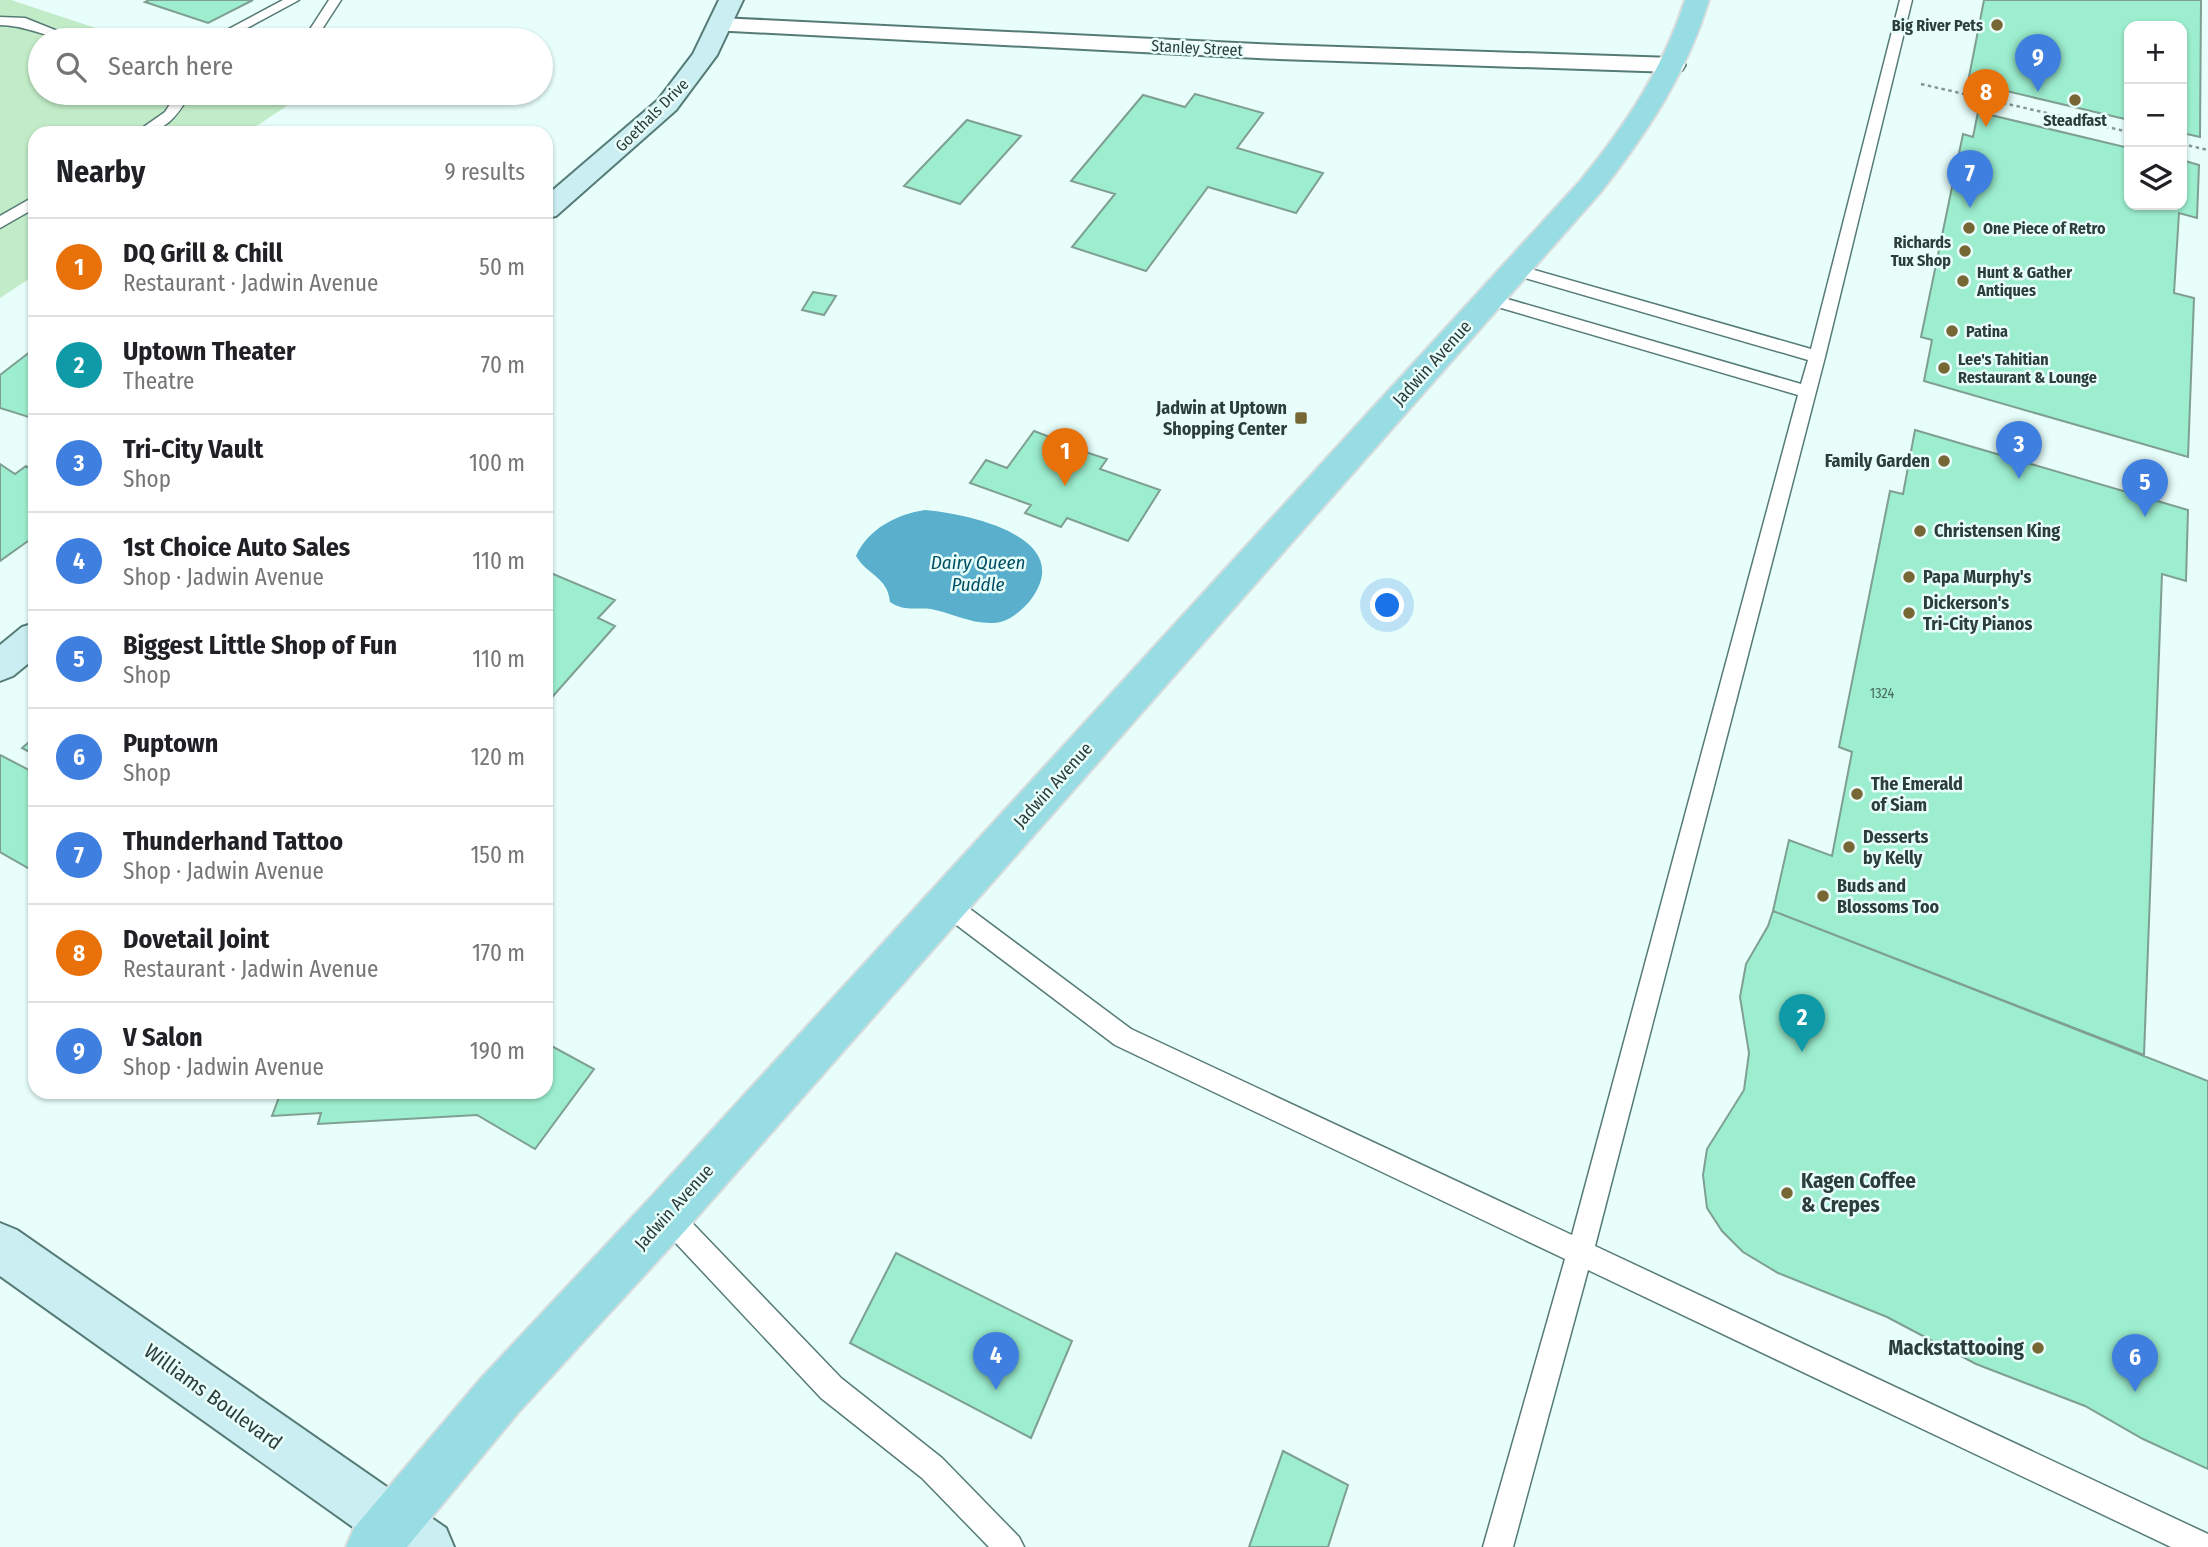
<!DOCTYPE html>
<meta charset="utf-8">
<style>
body{margin:0;font-family:"Fira Sans Condensed",sans-serif;background:#f6f6f6;color:#202124}
.controls{position:absolute;right:21px;top:21px;display:grid;overflow:hidden;border-radius:14px;box-shadow:0 2px 5px #0004}
.controls button{width:63px;height:63px;display:grid;place-items:center;padding:0;border:0;border-bottom:2px solid #e0e0e0;background:#fff;color:#202124;font:35px sans-serif}
.you{position:absolute;left:1388px;top:606px;width:24px;height:24px;margin:-18px;border:5px solid #fff;border-radius:50%;background:#1a73e8;box-shadow:0 0 0 10px #1a73e833}
.badge{display:grid;place-items:center;width:46px;height:46px;border-radius:50%;background:#766735;color:#fff;font-size:23px;font-weight:700}
.pin{position:absolute;translate:-50% -58px;filter:drop-shadow(0 2px 4px #0008)}
.pin::after{content:'';position:absolute;top:37px;width:24px;height:21px;background:inherit;clip-path:polygon(0 0,100% 0,50% 100%)}
.list{margin:0;padding:0;list-style:none}
h2{display:flex;justify-content:space-between;align-items:center;height:91px;margin:0;padding:0 28px;font-size:30px}
h2 small{font-size:23px;font-weight:400;color:#757577}
.list li{display:grid;grid-template-columns:46px 1fr auto;gap:21px;align-items:center;box-sizing:border-box;height:98px;padding:0 28px;border-top:2px solid #e0e0e0}
.list b{display:block;font-size:26px;white-space:nowrap}
.list p{margin:0;font-size:23px;white-space:nowrap;color:#757577}
.list em{font-size:23px;font-style:normal;color:#757577}
.icon{flex:none;width:38px;height:38px;fill:none;stroke:currentColor;stroke-width:2;stroke-linecap:round;stroke-linejoin:round}
.map{position:relative;flex:none;width:2208px;height:1547px;overflow:hidden}
.search{position:absolute;background:#fff;box-shadow:0 2px 5px #0004;left:28px;top:28px;width:525px;height:77px;display:flex;align-items:center;gap:18px;box-sizing:border-box;padding:0 24px;border-radius:38px;color:#757577;font-size:26px}
.panel{position:absolute;background:#fff;box-shadow:0 2px 5px #0004;left:28px;top:126px;width:525px;height:973px;border-radius:21px}
.map>svg:first-child{display:block}
.green{fill:#c2ecc8}
.water{fill:#59afcc}
.building{fill:#9ceece;stroke:#7e9f91;stroke-width:2}
.lines{fill:none;stroke-linecap:round;stroke-linejoin:round}
.lane-casing{stroke:#567b76;stroke-width:3}
.street-casing{stroke:#567b76;stroke-width:4}
.secondary-casing{stroke:#567b76;stroke-width:4}
.primary-casing{stroke:#d9dcdc;stroke-width:4}
.path{stroke:#839794;stroke-width:2.5;stroke-dasharray:3.5 3.5;stroke-linecap:butt}
.lane{fill:#fff;fill-rule:evenodd}
.street{fill:#fff;fill-rule:evenodd}
.secondary{fill:#cbeef2;fill-rule:evenodd}
.primary{fill:#98dde4;fill-rule:evenodd}
.poi-dot{fill:#766735;stroke:#e7fefb;stroke-width:2.5}
.labels{text-anchor:middle;dominant-baseline:central;stroke-width:5;stroke-linejoin:round;paint-order:stroke}
.number-label{font-size:14px;fill:#496960}
.far-poi-label{font-size:16px;font-weight:bold;fill:#2d3d3b;stroke:#e7fefb;text-anchor:start}
.far-street-label{font-size:16px;fill:#2d3d3b;stroke:#e7fefb}
.street-label{font-size:18px;fill:#2d3d3b;stroke:#e7fefb}
.poi-label{font-size:18px;font-weight:bold;fill:#2d3d3b;stroke:#e7fefb;text-anchor:start}
.water-label{font-size:19px;font-style:italic;fill:#004e63;stroke:#e7fefb}
.near-poi-label{font-size:21px;font-weight:bold;fill:#2d3d3b;stroke:#e7fefb;text-anchor:start}
.near-street-label{font-size:21px;fill:#2d3d3b;stroke:#e7fefb}
</style>
<div class="map">
<svg width="2208" height="1547" viewBox="0 0 2208 1547">
<rect width="100%" height="100%" fill="#e7fefb"/>
<!-- green -->
<path class="green" d="M0 0H11L132 40H40V93H288L300 97 246 133H35V275L0 298Z"/>
<!-- water -->
<path class="water" d="M925 510C970 514 1080 538 1029 602 1020 612 1007 623 993 623 971 624 952 613 931 609 915 607 905 612 890 602 888 577 867 575 856 556 868 529 897 514 925 510Z"/>
<!-- building -->
<path class="building" d="M149 0H253L208 23 145 2Z
M1984 0H2201L2200 137 2182 133V26H2129V120L1968 82Z
M1195 94 1263 113 1237 148 1323 173 1296 213 1208 187 1146 271 1072 247 1115 194 1071 181 1143 95 1185 107Z
M1978 112 2129 148V205H2182V160L2199 165 2197 218 2179 213 2174 293 2194 298 2188 457 1924 381 1932 340 1921 337 1963 134 1973 137Z
M967 120 1021 136 960 204 904 186Z
M813 292 836 296 824 315 802 310Z
M35 348V419L0 408V375Z
M1915 430 2188 510 2186 581 2162 574 2144 1055 1773 911 1789 840 1832 856 1852 752 1839 747 1890 491 1903 494Z
M1034 431 1063 442 1056 452 1076 459 1082 451 1107 459 1100 469 1160 490 1128 541 1067 518 1061 527 1025 513 1031 505 970 483 986 460 1007 468Z
M0 464 15 474 26 466 35 472V536L0 561Z
M546 571 615 600 598 618 615 626 546 704Z
M35 737V755L22 748Z
M0 755 35 773V872L0 852Z
M1773 911 2208 1081V1469L2143 1439 2085 1406 1976 1364 1887 1317 1778 1273 1743 1252 1722 1231 1707 1208 1703 1175 1707 1149 1744 1090 1749 1053 1740 997 1746 964 1768 926Z
M546 1043 594 1069 535 1149 477 1115 318 1124 321 1113 272 1116 281 1092H546Z
M896 1253 1072 1341 1031 1438 850 1343Z
M1283 1451 1348 1485 1328 1547H1249Z"/>
<g class="lines">
<!-- lane casing -->
<g class="lane-casing">
<path id="lane" d="M283 0H299L225 40H208Z
M329 0H341L315 40H303Z
M1900 0H1912L1825 357 1595 1246 2208 1534V1547H2171L1588 1270 1513 1547H1483L1565 1259 1115 1045 938 911 935 904 938 897 946 894 954 897 1131 1029 1572 1235 1798 395 1484 303 1482 299 1490 294 1801 384 1808 360 1511 274 1509 270 1517 265 1811 349Z
M0 17 25 18 80 40C52 41 28 25 0 25Z
M177 93H191C176 117 166 133 135 133L165 112Z
M35 196V208L0 228V216Z
M667 1202 676 1206 841 1378 942 1458 1019 1537 1024 1547H989L922 1478 821 1398 658 1224 654 1215 658 1206Z"/>
</g>
<!-- street casing -->
<g class="street-casing">
<path id="street" d="M720 18 1279 45 1673 58 1682 60 1685 65 1682 70 1673 72 1279 59 712 30 708 25 712 20Z"/>
</g>
<!-- secondary casing -->
<g class="secondary-casing">
<path id="secondary" d="M719 0H743L717 55 676 110 556 216 546 218V196L658 100 693 54Z
M35 623V658L13 676 0 681V645L22 627Z
M0 1223 17 1230 446 1528 454 1547H381L0 1276Z"/>
</g>
<!-- primary casing -->
<g class="primary-casing">
<path id="primary" d="M1685 0H1709C1687 73 1647 133 1600 193L684 1232 518 1413 407 1547H346L354 1528 482 1377 650 1198 1580 181C1626 125 1663 69 1685 0Z"/>
</g>
<!-- path -->
<path class="path" d="M1921 84 2129 132
M2182 144 2208 150"/>
<!-- lane -->
<use href="#lane" class="lane"/>
<!-- street -->
<use href="#street" class="street"/>
<!-- secondary -->
<use href="#secondary" class="secondary"/>
<!-- primary -->
<use href="#primary" class="primary"/>
</g>
<!-- markers -->
<g class="poi-dot">
<circle cx="1997" cy="25" r="7"/>
<circle cx="2075" cy="100" r="7"/>
<circle cx="1969" cy="228" r="7"/>
<circle cx="1965" cy="251" r="7"/>
<circle cx="1963" cy="281" r="7"/>
<circle cx="1952" cy="331" r="7"/>
<circle cx="1944" cy="368" r="7"/>
<rect x="1294" y="411" width="14" height="14" rx="3.5"/>
<circle cx="1944" cy="461" r="7"/>
<circle cx="1920" cy="531" r="7"/>
<circle cx="1909" cy="577" r="7"/>
<circle cx="1909" cy="613" r="7"/>
<circle cx="1857" cy="794" r="7"/>
<circle cx="1849" cy="847" r="7"/>
<circle cx="1823" cy="896" r="7"/>
<circle cx="1787" cy="1193" r="7"/>
<circle cx="2038" cy="1348" r="7"/>
</g>
<g class="labels">
<!-- number labels -->
<g class="number-label">
<text x="1882" y="693">1324</text>
</g>
<!-- far-poi labels -->
<g class="far-poi-label">
<text x="1983" y="25" text-anchor="end">Big River Pets</text>
<text x="2075" y="120" text-anchor="middle">Steadfast</text>
<text x="1983" y="228">One Piece of Retro</text>
<text x="1951" y="242" text-anchor="end">Richards<tspan x="1951" dy="18">Tux Shop</tspan></text>
<text x="1977" y="272">Hunt &amp; Gather<tspan x="1977" dy="18">Antiques</tspan></text>
<text x="1966" y="331">Patina</text>
<text x="1958" y="359">Lee's Tahitian<tspan x="1958" dy="18">Restaurant &amp; Lounge</tspan></text>
</g>
<!-- far-street labels -->
<g class="far-street-label">
<text transform="translate(1197 48) rotate(3)">Stanley Street</text>
<text transform="translate(652 115) rotate(-45)">Goethals Drive</text>
</g>
<!-- street labels -->
<g class="street-label">
<text transform="translate(1432 363) rotate(-48)">Jadwin Avenue</text>
<text transform="translate(1053 785) rotate(-48)">Jadwin Avenue</text>
<text transform="translate(674 1207) rotate(-48)">Jadwin Avenue</text>
</g>
<!-- poi labels -->
<g class="poi-label">
<text x="1287" y="408" text-anchor="end">Jadwin at Uptown<tspan x="1287" dy="21">Shopping Center</tspan></text>
<text x="1930" y="461" text-anchor="end">Family Garden</text>
<text x="1934" y="531">Christensen King</text>
<text x="1923" y="577">Papa Murphy's</text>
<text x="1923" y="603">Dickerson's<tspan x="1923" dy="21">Tri-City Pianos</tspan></text>
<text x="1871" y="784">The Emerald<tspan x="1871" dy="21">of Siam</tspan></text>
<text x="1863" y="837">Desserts<tspan x="1863" dy="21">by Kelly</tspan></text>
<text x="1837" y="886">Buds and<tspan x="1837" dy="21">Blossoms Too</tspan></text>
</g>
<!-- water labels -->
<g class="water-label">
<text x="978" y="562">Dairy Queen<tspan x="978" dy="22">Puddle</tspan></text>
</g>
<!-- near-poi labels -->
<g class="near-poi-label">
<text x="1801" y="1181">Kagen Coffee<tspan x="1801" dy="24">&amp; Crepes</tspan></text>
<text x="2024" y="1348" text-anchor="end">Mackstattooing</text>
</g>
<!-- near-street labels -->
<g class="near-street-label">
<text transform="translate(213 1397) rotate(36)">Williams Boulevard</text>
</g>
</g>
</svg>
<div class="controls">
<button>+</button>
<button>−</button>
<button><svg class="icon" aria-label="layers" viewBox="0 0 24 24"><path d="M12 4l9 5-9 5-9-5zM3 14l9 5 9-5"/></svg></button>
</div>
<div class="you"></div>
<div class="pin badge" style="left:1065px;top:486px;background:#e8710a">1</div>
<div class="pin badge" style="left:1802px;top:1052px;background:#0f9aa8">2</div>
<div class="pin badge" style="left:2019px;top:479px;background:#3f7fe0">3</div>
<div class="pin badge" style="left:996px;top:1390px;background:#3f7fe0">4</div>
<div class="pin badge" style="left:2145px;top:517px;background:#3f7fe0">5</div>
<div class="pin badge" style="left:2135px;top:1392px;background:#3f7fe0">6</div>
<div class="pin badge" style="left:1970px;top:208px;background:#3f7fe0">7</div>
<div class="pin badge" style="left:1986px;top:127px;background:#e8710a">8</div>
<div class="pin badge" style="left:2038px;top:92px;background:#3f7fe0">9</div>
<div class="search"><svg class="icon" aria-label="search" viewBox="0 0 24 24"><circle cx="10" cy="10" r="6"/><path d="M15 15l6 6"/></svg>Search here</div>
<section class="panel">
<h2>Nearby<small>9 results</small></h2>
<ul class="list">
<li><span class="badge" style="background:#e8710a">1</span><div><b>DQ Grill &amp; Chill</b><p>Restaurant · Jadwin Avenue</p></div><em>50 m</em></li>
<li><span class="badge" style="background:#0f9aa8">2</span><div><b>Uptown Theater</b><p>Theatre</p></div><em>70 m</em></li>
<li><span class="badge" style="background:#3f7fe0">3</span><div><b>Tri-City Vault</b><p>Shop</p></div><em>100 m</em></li>
<li><span class="badge" style="background:#3f7fe0">4</span><div><b>1st Choice Auto Sales</b><p>Shop · Jadwin Avenue</p></div><em>110 m</em></li>
<li><span class="badge" style="background:#3f7fe0">5</span><div><b>Biggest Little Shop of Fun</b><p>Shop</p></div><em>110 m</em></li>
<li><span class="badge" style="background:#3f7fe0">6</span><div><b>Puptown</b><p>Shop</p></div><em>120 m</em></li>
<li><span class="badge" style="background:#3f7fe0">7</span><div><b>Thunderhand Tattoo</b><p>Shop · Jadwin Avenue</p></div><em>150 m</em></li>
<li><span class="badge" style="background:#e8710a">8</span><div><b>Dovetail Joint</b><p>Restaurant · Jadwin Avenue</p></div><em>170 m</em></li>
<li><span class="badge" style="background:#3f7fe0">9</span><div><b>V Salon</b><p>Shop · Jadwin Avenue</p></div><em>190 m</em></li>
</ul>
</section>
</div>
